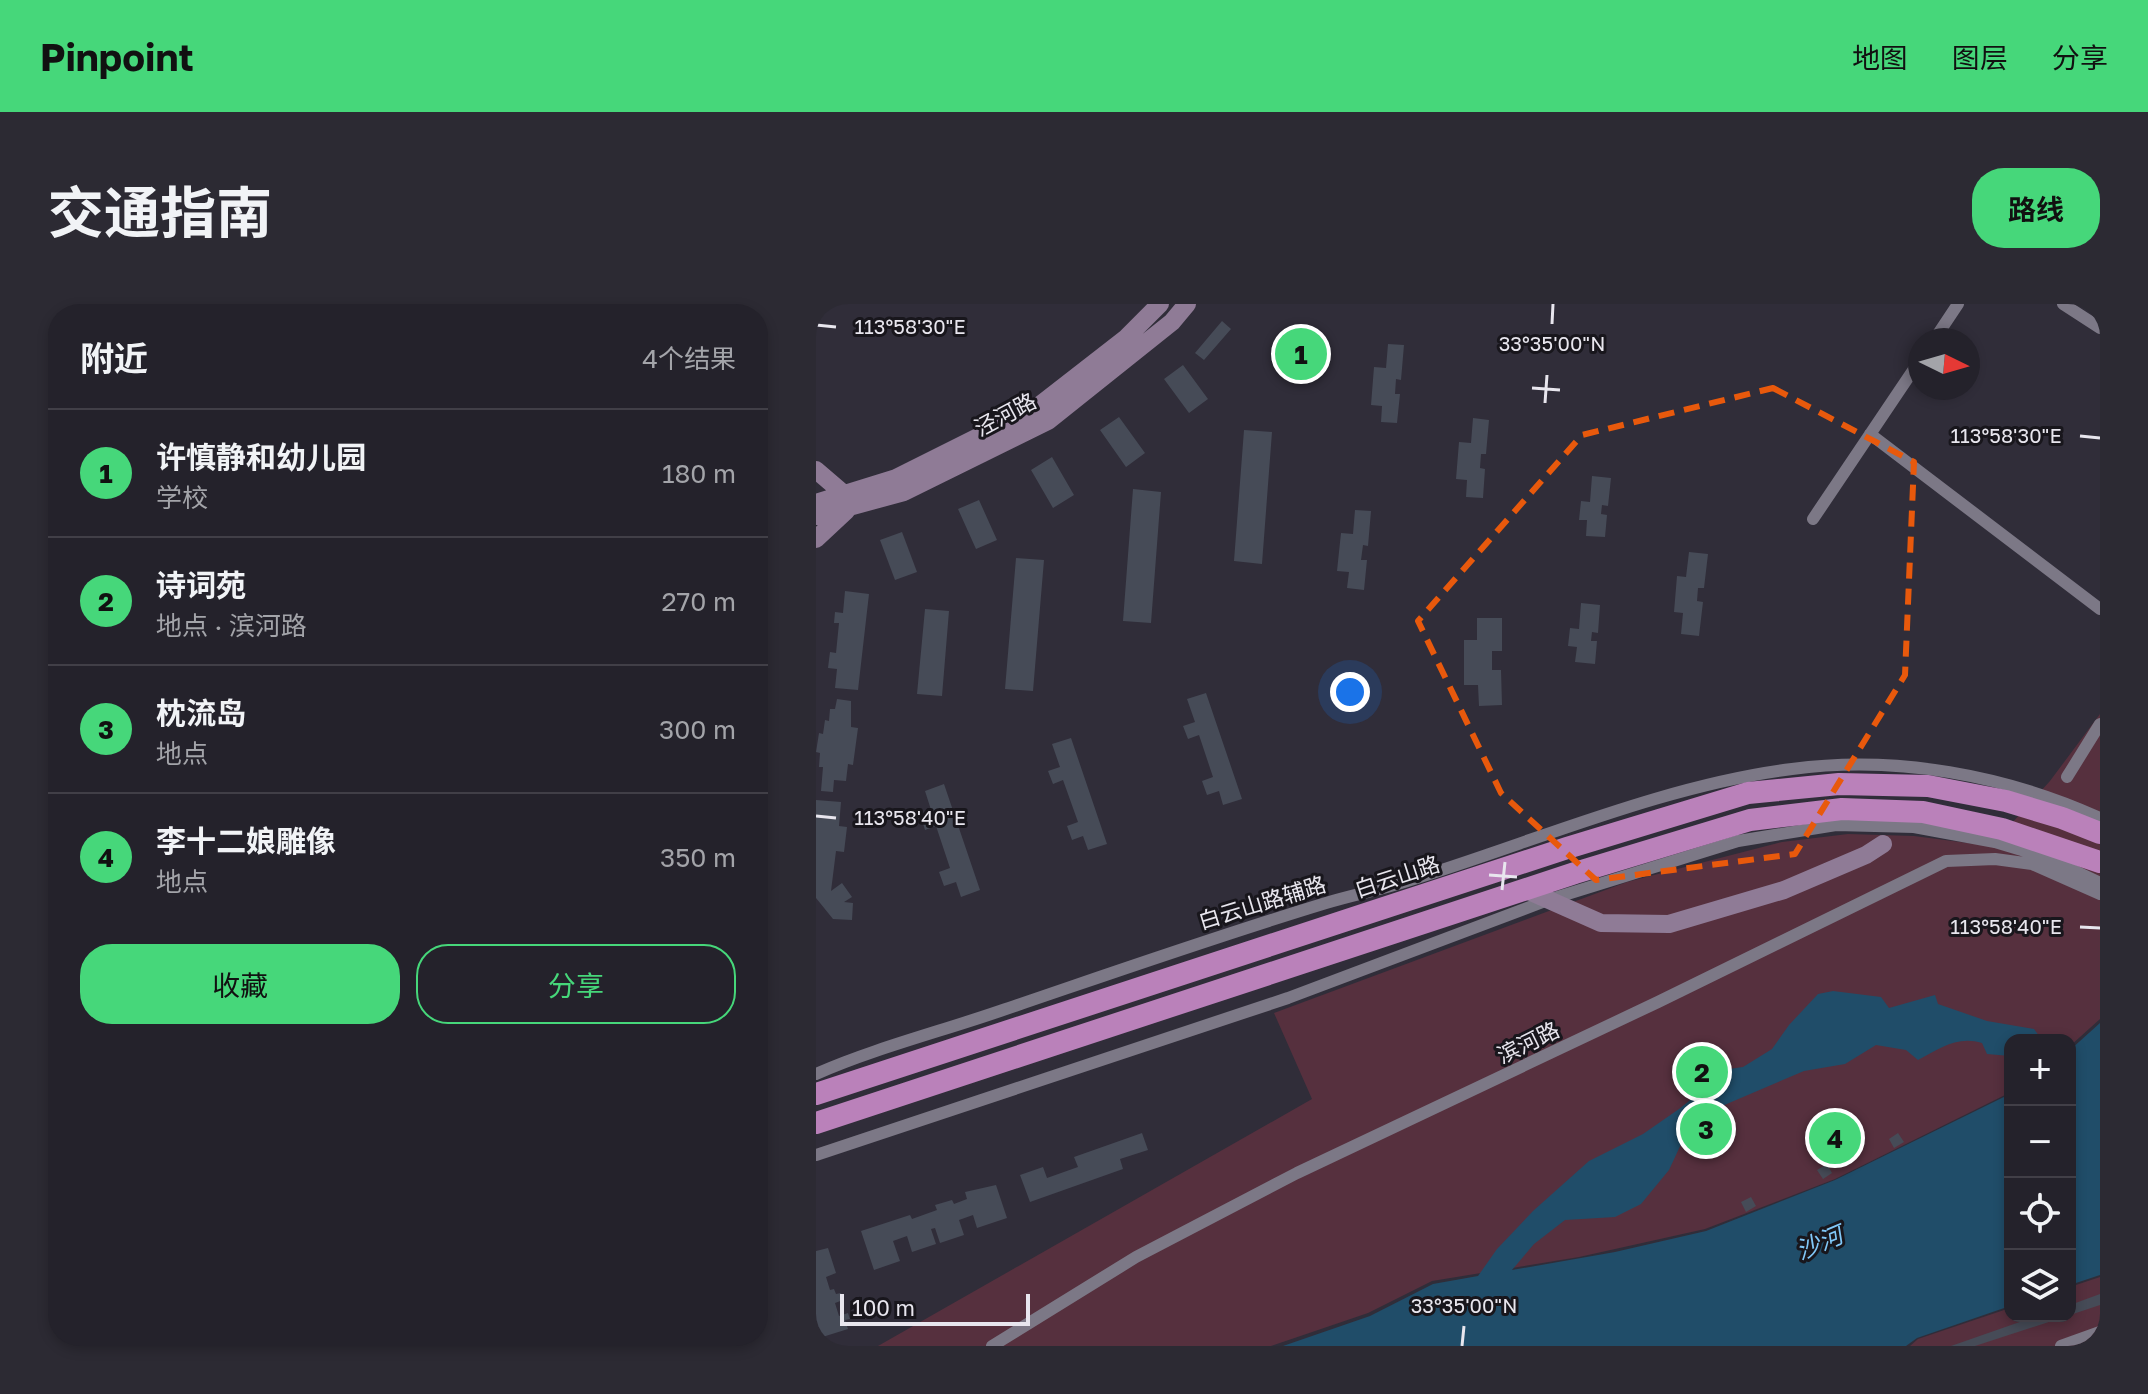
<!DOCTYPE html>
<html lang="zh">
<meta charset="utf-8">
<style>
body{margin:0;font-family:"Golos Text","Noto Sans SC",sans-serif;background:#2c2a33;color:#f1f3f6}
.controls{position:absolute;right:24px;bottom:24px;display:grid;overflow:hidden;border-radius:16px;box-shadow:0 4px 12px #0003}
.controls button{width:72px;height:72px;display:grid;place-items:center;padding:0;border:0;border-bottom:2px solid #413f47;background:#24222b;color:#f1f3f6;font:40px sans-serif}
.compass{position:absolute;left:1092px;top:24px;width:72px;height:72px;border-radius:50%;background:#24222b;box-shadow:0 4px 12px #0003;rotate:95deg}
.scale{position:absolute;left:24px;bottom:20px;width:190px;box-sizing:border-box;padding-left:8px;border:4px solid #e8e6ee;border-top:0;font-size:22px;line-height:28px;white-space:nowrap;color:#e8e6ee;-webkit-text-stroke:6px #18161c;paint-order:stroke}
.you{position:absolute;left:534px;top:388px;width:28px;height:28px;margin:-20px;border:6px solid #fff;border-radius:50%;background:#1a73e8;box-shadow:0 0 0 12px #1a73e833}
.badge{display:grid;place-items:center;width:52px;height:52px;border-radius:50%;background:#46d77a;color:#111;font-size:26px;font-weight:700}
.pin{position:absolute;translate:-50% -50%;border:4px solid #fff;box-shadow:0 2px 8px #0006}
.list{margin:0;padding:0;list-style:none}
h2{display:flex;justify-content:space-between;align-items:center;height:104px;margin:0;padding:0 32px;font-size:34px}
h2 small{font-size:26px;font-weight:400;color:#a3a4a9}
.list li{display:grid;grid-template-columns:52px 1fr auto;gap:24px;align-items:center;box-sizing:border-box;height:128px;padding:0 32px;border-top:2px solid #413f47}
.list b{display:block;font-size:30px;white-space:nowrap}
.list p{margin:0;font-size:26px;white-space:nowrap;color:#a3a4a9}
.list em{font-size:26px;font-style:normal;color:#a3a4a9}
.actions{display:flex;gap:16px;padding:24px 32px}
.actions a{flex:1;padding:18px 0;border:2px solid #46d77a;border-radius:32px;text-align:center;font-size:28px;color:#46d77a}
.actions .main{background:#46d77a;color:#111}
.icon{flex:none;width:44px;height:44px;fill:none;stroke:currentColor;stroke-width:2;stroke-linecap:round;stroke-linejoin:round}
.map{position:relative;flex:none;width:1284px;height:1042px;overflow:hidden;border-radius:32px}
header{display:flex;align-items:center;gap:48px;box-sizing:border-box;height:112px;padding:0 40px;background:#46d77a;color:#111}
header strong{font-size:38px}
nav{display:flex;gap:44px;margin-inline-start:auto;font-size:28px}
.intro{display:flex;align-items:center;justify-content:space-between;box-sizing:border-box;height:192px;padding:0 48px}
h1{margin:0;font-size:56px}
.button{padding:20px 36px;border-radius:32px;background:#46d77a;color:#111;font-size:28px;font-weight:700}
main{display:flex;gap:48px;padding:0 48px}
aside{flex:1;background:#24222b;border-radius:32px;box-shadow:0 4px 12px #0003}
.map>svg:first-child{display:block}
.green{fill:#56303e}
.water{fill:#204d69}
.building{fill:#464b57}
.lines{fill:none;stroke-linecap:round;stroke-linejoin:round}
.street{stroke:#7c7886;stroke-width:12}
.secondary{stroke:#8f7b96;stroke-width:18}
.highway{stroke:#ba81ba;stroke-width:22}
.marked{fill:none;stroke:#e8590c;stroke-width:6;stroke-dasharray:16 10;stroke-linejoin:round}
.ticks{fill:none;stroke:#e8e6ee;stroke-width:3}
.labels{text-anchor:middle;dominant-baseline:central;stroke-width:6;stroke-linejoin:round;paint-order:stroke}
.street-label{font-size:22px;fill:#e8e6ee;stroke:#18161c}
.water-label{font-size:24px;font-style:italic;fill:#81c8f8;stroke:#18161c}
.ticks-label{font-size:20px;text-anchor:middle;fill:#e8e6ee;stroke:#18161c;stroke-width:6;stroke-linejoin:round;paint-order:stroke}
</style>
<header>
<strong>Pinpoint</strong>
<nav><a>地图</a><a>图层</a><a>分享</a></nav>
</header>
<div class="intro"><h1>交通指南</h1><a class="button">路线</a></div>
<main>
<aside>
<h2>附近<small>4个结果</small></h2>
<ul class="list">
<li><span class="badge">1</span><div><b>许慎静和幼儿园</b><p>学校</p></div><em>180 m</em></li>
<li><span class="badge">2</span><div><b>诗词苑</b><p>地点 · 滨河路</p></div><em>270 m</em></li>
<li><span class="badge">3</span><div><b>枕流岛</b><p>地点</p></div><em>300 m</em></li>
<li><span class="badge">4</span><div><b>李十二娘雕像</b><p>地点</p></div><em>350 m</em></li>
</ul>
<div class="actions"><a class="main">收藏</a><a>分享</a></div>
</aside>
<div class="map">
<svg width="1284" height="1042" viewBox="0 0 1284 1042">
<rect width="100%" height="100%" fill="#302d39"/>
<!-- green -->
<path class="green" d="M1284 410V715L1254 742V736H1194V788L1191 790 1019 875 889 925 763 953 616 977 552 1009 455 1042H62L496 795 458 709 811 578 966 538 1032 530 1098 532 1175 542 1234 477Z
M1284 973V1042H1094L1102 1035 1194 1004V1012H1254V983Z"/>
<!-- water -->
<path class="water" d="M1017 687 1065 693 1073 704 1119 691 1122 700 1171 717 1218 725 1226 736H1194V752L1171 750 1166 739C1142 731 1122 745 1102 756L1090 746 1060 741 1029 760 988 767 892 808 874 821 853 866 825 900 799 913 749 916 718 940 696 966 799 948 890 927 1019 876 1194 790V1002L1101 1034 1090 1042H467L554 1012 617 980 662 972 681 945 717 907 773 857 827 830 863 805 913 765 927 763 956 745 973 721 1002 690Z
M1284 719V971L1254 981V746Z"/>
<!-- building -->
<path class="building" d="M406 17 415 25 388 56 379 49Z
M572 40 588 41 585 76 580 75 579 90H584L581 119 565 118 566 102 555 101 558 63 570 64Z
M367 61 392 95 373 109 348 75Z
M303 113 329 149 310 163 284 126Z
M657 114 673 116 670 150H665L664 164 669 165 667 194 650 193 651 176 640 175 643 138 655 139Z
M428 126 456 128 446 260 418 257Z
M236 153 258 191 237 204 215 166Z
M776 172 795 174 792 202 786 201 785 210 791 211 789 233 770 232 771 216H763L765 197 774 198Z
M317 185 345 188 335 319 307 317Z
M163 196 181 236 160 245 142 205Z
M539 206 555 207 552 242 547 241 545 256H551L548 286 531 284 533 268 521 267 525 229 537 230Z
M86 228 101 268 79 276 64 236Z
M873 248 892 250 888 284H882L881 297 887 298 883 332 865 330 867 309 858 308 861 272 870 273Z
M200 254 228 256 217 387 189 385Z
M29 287 53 290 42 386 19 384 21 365 12 364 14 348 20 349 23 319H18L19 308 27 309Z
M765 299 784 301 782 329 776 328 775 337H781L779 360 759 358 761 343 752 342 754 324 763 325Z
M109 305 133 307 126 392 101 390Z
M661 314H686V347H676V366H685L686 401 663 402 662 381H648V336H661Z
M390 389 426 495 407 501 403 487 391 491 386 477 397 473 383 431 372 435 367 422 379 418 371 395Z
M21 395 35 397V423L42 424 37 461 32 460 30 477 18 476 17 488 5 487 7 463H3L4 449 0 448 3 429 7 430 9 416 13 417 14 405H19Z
M255 434 291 540 272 546 267 532 256 536 251 522 262 518 247 476 237 480 232 467 244 463 236 440Z
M128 480 164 586 145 593 140 578 128 582 123 568 134 564 120 522 109 526 105 513 116 509 109 487Z
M0 496 25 498 23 522 31 523 28 548 20 547 15 587 26 579 36 593 28 598 37 599 36 616 17 615 0 594Z
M326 829 332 846 304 855 307 865 214 898 204 871 227 863 231 874 262 863 258 853Z
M1082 829 1088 838 1078 844 1073 835Z
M1011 860 1016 869 1007 875 1001 866Z
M180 881 191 914 161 924 157 911 143 916 148 931 124 939 119 924 115 925 120 940 96 948 91 932 77 937 84 957 58 966 45 927 94 911 96 915 121 906 119 901 136 896 138 900 151 895 149 888Z
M935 893 940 902 930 908 925 898Z
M12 944 20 969 10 973 14 986 18 985 20 990 25 989 27 996 19 999 23 1012 32 1009 34 1015 29 1016 32 1025 0 1035V947Z
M1284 990V1001L1254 1011V1001Z
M1221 1012 1248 1013 1159 1042H1135Z"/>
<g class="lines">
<!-- street -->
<path class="street" d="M1247 0 1284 24
M1118 36 1142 0
M1054 130 1284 305
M997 215 1104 56
M1251 473 1284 420
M0 770C56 745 126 727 184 707 293 670 401 632 510 599 536 591 563 586 588 578 713 540 847 481 976 465 1080 451 1189 471 1284 514
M0 851 472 694 732 596 922 537 1020 521 1098 523 1179 538 1229 553 1284 579
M176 1042 320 953 481 869 842 698 1130 557 1179 555 1216 560 1284 590
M1245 1042 1284 1028"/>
<!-- secondary -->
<path class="secondary" d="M0 166 28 190
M0 199 80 174 220 104 310 34 344 0
M0 212 88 188 232 117 356 18 371 0
M0 235 30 207
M708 585 785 619 853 620 968 586 1050 551 1067 540"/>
<!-- highway -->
<path class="highway" d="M0 790 751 544 932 489 1023 480 1112 482 1190 497 1246 514 1284 529
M0 819 759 569 934 516 1026 505 1107 508 1186 525 1284 558"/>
</g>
<!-- marked area -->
<path class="marked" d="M957 84 1098 158 1089 371 979 550 780 576 685 489 602 317 766 131Z"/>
<!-- ticks -->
<path class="ticks" d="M736 20 737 0M0 21 20 23M716 84 744 86M729 99 731 71M1264 132 1284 134M0 512 20 514M673 571 701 573M686 586 689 558M1264 623 1284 624M646 1042 648 1022"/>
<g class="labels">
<!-- street labels -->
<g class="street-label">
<text transform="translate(189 110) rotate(-28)">泾河路</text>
<text transform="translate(581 572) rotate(-18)">白云山路</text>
<text transform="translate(446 598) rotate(-17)">白云山路辅路</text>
<text transform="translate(712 738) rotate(-26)">滨河路</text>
</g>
<!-- water labels -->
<g class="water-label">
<text transform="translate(1003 938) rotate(-23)">沙河</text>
</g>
</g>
<g class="ticks-label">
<text x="94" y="30">113°58'30"E</text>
<text x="736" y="47">33°35'00"N</text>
<text x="1190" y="139">113°58'30"E</text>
<text x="94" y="521">113°58'40"E</text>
<text x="1190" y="630">113°58'40"E</text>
<text x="648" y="1009">33°35'00"N</text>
</g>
</svg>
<div class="controls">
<button>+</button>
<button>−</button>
<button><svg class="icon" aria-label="locate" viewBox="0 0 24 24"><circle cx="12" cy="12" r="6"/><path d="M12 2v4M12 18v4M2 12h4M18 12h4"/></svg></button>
<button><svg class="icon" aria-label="layers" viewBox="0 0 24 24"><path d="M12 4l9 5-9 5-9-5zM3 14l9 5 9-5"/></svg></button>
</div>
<svg class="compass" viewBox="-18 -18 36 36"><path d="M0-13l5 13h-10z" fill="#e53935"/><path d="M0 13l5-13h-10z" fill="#a3a4a9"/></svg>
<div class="scale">100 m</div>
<div class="you"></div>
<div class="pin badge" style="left:485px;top:50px">1</div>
<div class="pin badge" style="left:886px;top:768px">2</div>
<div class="pin badge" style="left:890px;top:825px">3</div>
<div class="pin badge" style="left:1019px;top:834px">4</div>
</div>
</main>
